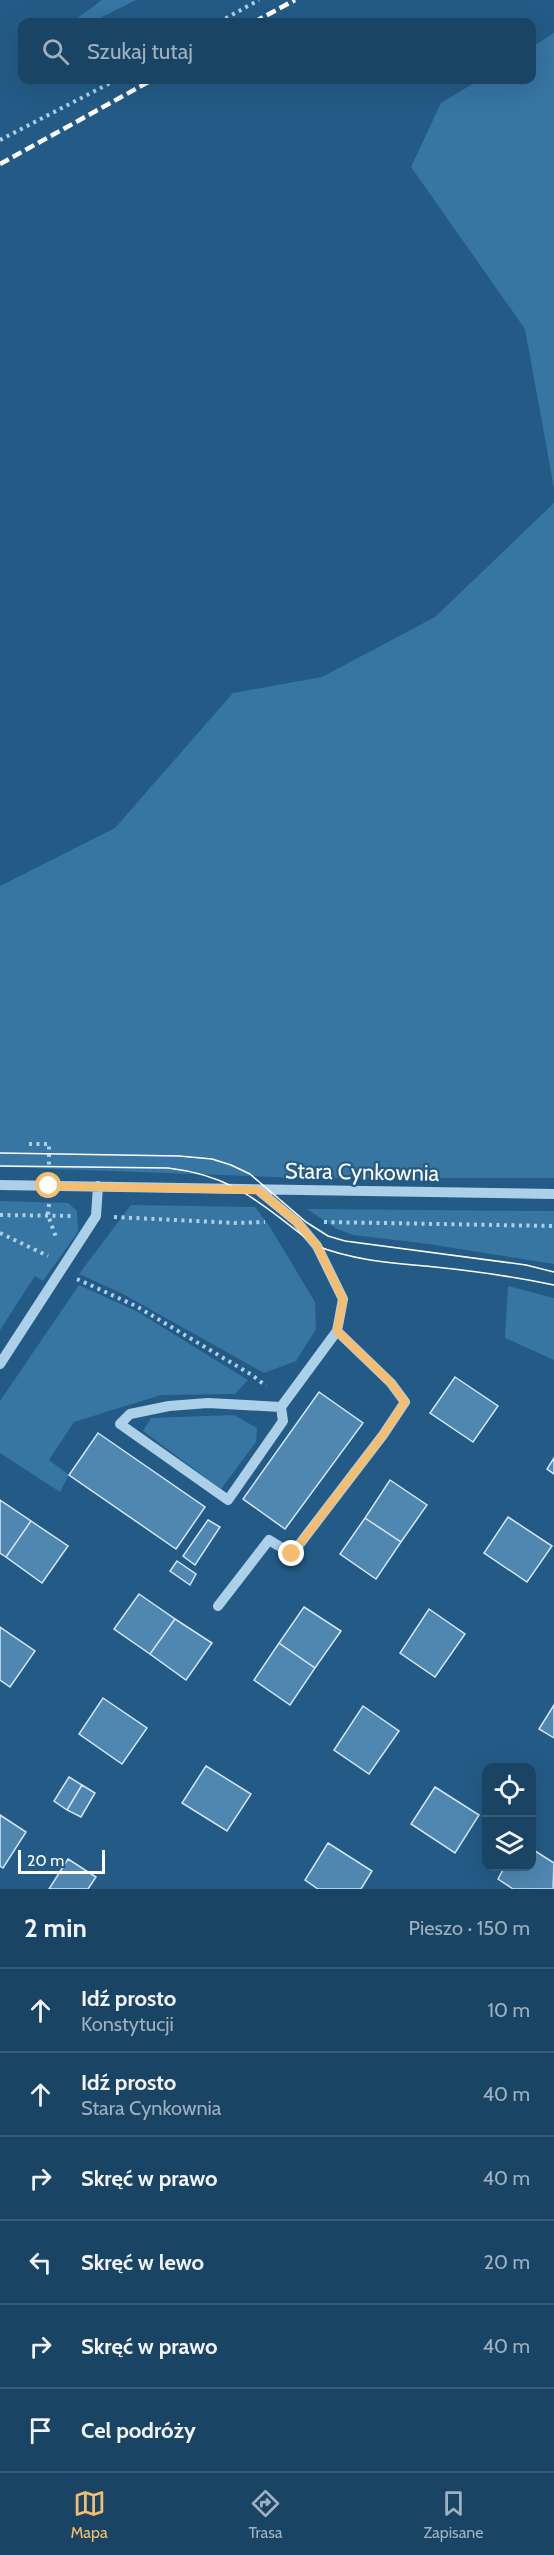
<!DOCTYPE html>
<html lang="pl">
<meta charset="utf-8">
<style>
body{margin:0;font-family:Cabin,sans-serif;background:#274e6d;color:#f1f3f6}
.controls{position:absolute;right:18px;bottom:18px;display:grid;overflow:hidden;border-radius:12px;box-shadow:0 6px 24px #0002}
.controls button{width:54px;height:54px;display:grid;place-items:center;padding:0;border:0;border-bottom:2px solid #385c78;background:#1a4464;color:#f1f3f6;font:30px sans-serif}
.scale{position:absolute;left:18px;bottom:15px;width:87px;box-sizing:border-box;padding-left:6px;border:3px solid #fff;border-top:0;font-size:16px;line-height:21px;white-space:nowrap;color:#fff;-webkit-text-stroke:4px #235b86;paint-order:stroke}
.stop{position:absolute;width:18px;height:18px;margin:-14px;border:4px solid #f5bd6f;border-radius:50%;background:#fff}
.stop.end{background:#f5bd6f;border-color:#fff;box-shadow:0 2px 6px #0008}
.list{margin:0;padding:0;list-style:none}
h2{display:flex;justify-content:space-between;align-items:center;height:78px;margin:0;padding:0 24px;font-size:26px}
h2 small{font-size:20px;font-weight:400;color:#9fb0bf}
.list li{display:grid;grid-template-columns:39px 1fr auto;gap:18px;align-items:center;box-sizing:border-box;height:84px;padding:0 24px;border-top:2px solid #385c78}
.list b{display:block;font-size:22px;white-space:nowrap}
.list p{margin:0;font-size:20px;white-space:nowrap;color:#9fb0bf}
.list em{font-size:20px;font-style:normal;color:#9fb0bf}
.icon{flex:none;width:33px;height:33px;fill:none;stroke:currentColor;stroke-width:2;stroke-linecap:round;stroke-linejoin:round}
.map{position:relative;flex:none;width:554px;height:1889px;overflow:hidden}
.search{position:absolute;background:#1a4464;box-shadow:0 6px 24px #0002;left:18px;right:18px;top:18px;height:66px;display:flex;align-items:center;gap:15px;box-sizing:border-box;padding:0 21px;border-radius:12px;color:#9fb0bf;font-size:22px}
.sheet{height:582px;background:#1a4464}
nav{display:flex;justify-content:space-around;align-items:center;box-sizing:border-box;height:84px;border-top:2px solid #385c78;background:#1a4464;font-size:16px;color:#9fb0bf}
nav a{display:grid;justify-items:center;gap:3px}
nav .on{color:#f5bd6f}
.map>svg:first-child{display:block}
.green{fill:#3775a3}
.building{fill:#5087b0;stroke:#d1e7f7;stroke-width:1.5}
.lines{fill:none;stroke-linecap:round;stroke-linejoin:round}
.path{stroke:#add0e9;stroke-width:4;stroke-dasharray:3 4.5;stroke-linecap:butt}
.minor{stroke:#add0e9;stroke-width:10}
.tram{stroke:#fff;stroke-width:1.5}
.rail{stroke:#fff;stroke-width:4.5;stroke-dasharray:10 4.5;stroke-linecap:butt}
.route{stroke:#f5bd6f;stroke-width:8}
.labels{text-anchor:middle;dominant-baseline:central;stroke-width:4.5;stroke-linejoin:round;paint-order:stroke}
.street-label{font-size:22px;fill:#fff;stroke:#235b86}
</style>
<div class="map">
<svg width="554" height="1889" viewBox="0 0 554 1889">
<rect width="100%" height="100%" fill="#235b86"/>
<!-- green -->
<path class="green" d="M102 0H136L92 22H72Z
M554 33V488L525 329 411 167 441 103 479 80H532V47Z
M554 503V1178H301L0 1167V886L115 828 233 693 322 677 435 617Z
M0 1201 68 1203 77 1211 78 1232 43 1281 35 1276 0 1330Z
M131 1205 255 1207 270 1227 315 1302 316 1329 296 1361 264 1373 123 1294 79 1274Z
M307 1209 554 1211V1264L429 1244 353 1235 337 1229Z
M79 1285 138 1312 248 1380 235 1394 161 1395 74 1422 49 1460 69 1475 60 1492 0 1453V1401Z
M508 1286 554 1298V1360L505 1338Z
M234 1415 257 1428 256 1442 221 1489 143 1431 151 1418Z"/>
<!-- building -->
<path class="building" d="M455 1377 498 1406 473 1442 430 1413Z
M319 1392 363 1423 285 1529 243 1499Z
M98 1433 205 1507 176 1549 69 1475Z
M554 1458V1474L547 1469Z
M390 1480 427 1505 401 1542 365 1518Z
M0 1500 31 1521 6 1557 0 1553Z
M508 1517 552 1546 527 1582 484 1553Z
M365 1518 401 1542 376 1579 340 1554Z
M208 1520 220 1527 195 1565 183 1556Z
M31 1521 68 1546 42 1583 6 1557Z
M177 1561 196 1574 190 1585 170 1571Z
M139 1594 175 1619 150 1654 114 1629Z
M304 1607 341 1631 315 1668 279 1643Z
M429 1609 465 1634 435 1677 400 1653Z
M175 1619 212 1643 186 1680 150 1654Z
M0 1627 35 1651 10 1687 0 1680Z
M279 1643 315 1668 290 1705 254 1680Z
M103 1698 147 1728 122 1764 79 1734Z
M554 1705V1738L539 1729Z
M363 1706 399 1731 369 1774 334 1750Z
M206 1766 251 1794 227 1831 182 1803Z
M69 1777 82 1785 67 1810 54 1801Z
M82 1785 95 1793 81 1817 67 1810Z
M435 1787 479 1815 455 1853 411 1824Z
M0 1815 26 1832 3 1868 0 1866Z
M328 1843 372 1871 361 1889H318L305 1880Z
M532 1849 554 1863 553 1889H513L498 1879 505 1866H532Z
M68 1859 96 1877 88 1889H49Z"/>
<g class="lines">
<!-- path -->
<path class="path" d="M219 22 259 0
M0 140 116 80
M29 1144H49V1166
M49 1204 48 1215 57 1240
M0 1215 74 1216
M114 1217 235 1223 265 1222
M324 1222 554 1226
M0 1233 48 1256
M77 1279 136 1306 252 1375 266 1386"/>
<!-- minor -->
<path class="minor" d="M0 1185 554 1194
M258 1190 297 1222 317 1246 343 1299 337 1331 281 1407 208 1403 169 1406 130 1414 120 1424 228 1500 283 1421 281 1407
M0 1364 96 1216 98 1186
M218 1606 269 1540 292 1554 383 1435 405 1402 391 1383 337 1331"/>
<!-- tram -->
<path class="tram" d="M0 1153 179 1156 212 1159 231 1165 250 1174 306 1222 328 1236 345 1241 526 1265 554 1272
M0 1166 168 1168C238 1176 263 1207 317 1246 355 1261 395 1263 435 1267 475 1271 515 1277 554 1285"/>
<!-- rail -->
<path class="rail" d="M254 22 295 0
M0 164 152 80"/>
</g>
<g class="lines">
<!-- route -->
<path class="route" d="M49 1186 258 1190 297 1222 317 1246 343 1299 337 1331 391 1383 405 1402 383 1435 292 1554"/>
</g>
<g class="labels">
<!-- street labels -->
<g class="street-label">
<text transform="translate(362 1172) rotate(1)">Stara Cynkownia</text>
</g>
</g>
</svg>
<div class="controls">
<button><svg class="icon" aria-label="locate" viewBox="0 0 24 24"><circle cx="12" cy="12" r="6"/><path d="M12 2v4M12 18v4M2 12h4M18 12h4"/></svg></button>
<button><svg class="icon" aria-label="layers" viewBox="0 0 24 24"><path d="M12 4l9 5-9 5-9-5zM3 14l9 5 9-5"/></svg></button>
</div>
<div class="scale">20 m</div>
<div class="stop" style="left:49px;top:1186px"></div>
<div class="stop end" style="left:292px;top:1554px"></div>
<div class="search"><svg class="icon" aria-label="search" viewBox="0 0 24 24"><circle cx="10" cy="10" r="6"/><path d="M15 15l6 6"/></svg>Szukaj tutaj</div>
</div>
<section class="sheet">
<h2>2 min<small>Pieszo · 150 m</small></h2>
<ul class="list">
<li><svg class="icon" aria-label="ahead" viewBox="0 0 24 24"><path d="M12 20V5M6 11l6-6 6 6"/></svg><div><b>Idź prosto</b><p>Konstytucji</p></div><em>10 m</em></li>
<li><svg class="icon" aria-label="ahead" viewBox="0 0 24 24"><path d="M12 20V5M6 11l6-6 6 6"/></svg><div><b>Idź prosto</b><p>Stara Cynkownia</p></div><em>40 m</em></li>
<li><svg class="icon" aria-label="right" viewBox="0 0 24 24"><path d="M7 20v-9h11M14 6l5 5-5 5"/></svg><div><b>Skręć w prawo</b></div><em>40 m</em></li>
<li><svg class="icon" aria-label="left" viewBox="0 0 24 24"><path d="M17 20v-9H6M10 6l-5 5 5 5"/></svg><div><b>Skręć w lewo</b></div><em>20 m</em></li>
<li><svg class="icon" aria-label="right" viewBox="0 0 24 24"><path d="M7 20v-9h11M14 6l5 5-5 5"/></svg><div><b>Skręć w prawo</b></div><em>40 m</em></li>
<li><svg class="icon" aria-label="arrive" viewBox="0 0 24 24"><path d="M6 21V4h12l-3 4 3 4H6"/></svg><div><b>Cel podróży</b></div></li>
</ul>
</section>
<nav>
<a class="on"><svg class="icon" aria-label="map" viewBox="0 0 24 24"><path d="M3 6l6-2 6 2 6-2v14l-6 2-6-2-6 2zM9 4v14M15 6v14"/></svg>Mapa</a>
<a><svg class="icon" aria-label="directions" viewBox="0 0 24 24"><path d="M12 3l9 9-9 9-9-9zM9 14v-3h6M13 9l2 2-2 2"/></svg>Trasa</a>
<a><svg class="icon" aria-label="saved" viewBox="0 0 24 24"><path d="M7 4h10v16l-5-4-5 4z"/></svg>Zapisane</a>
</nav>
